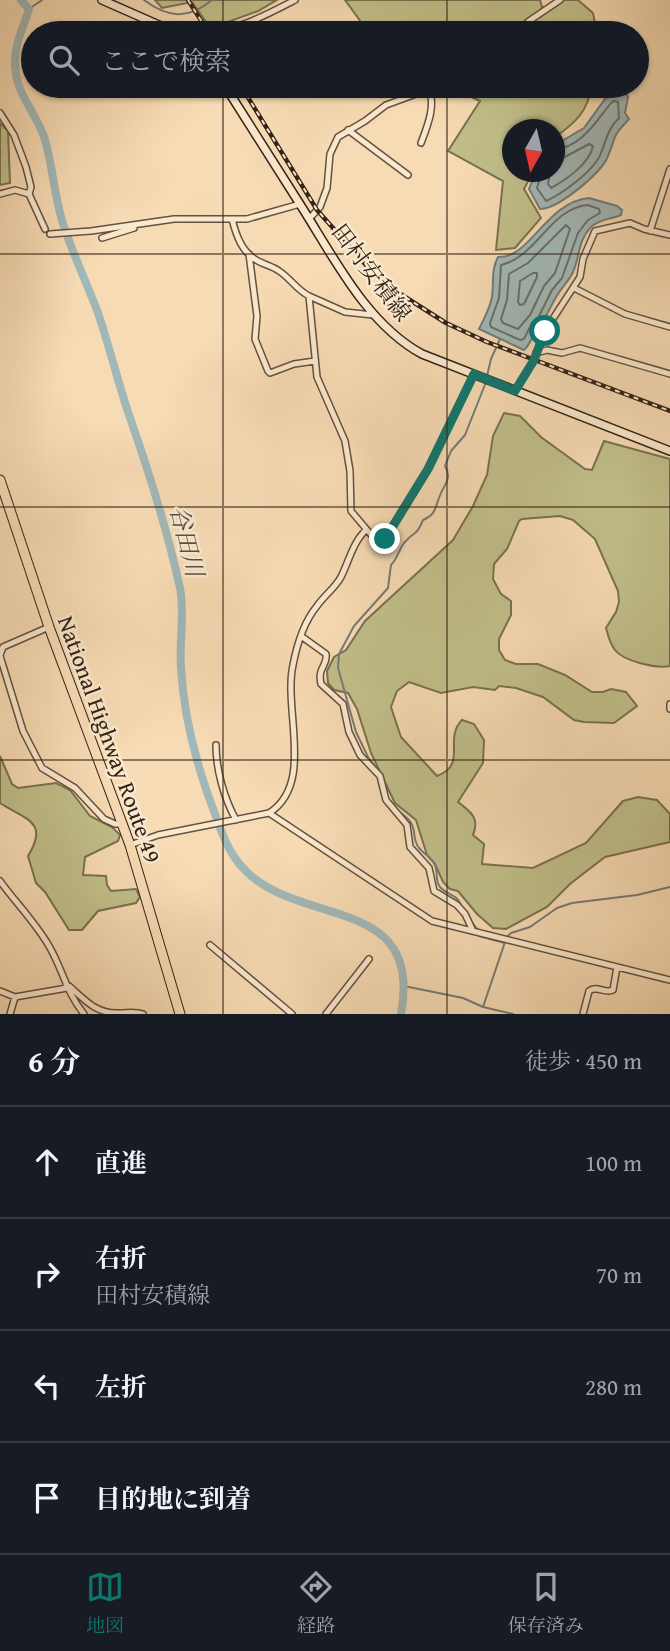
<!DOCTYPE html>
<html lang="ja">
<meta charset="utf-8">
<style>
body{margin:0;font-family:"Gentium Book Plus","Noto Serif JP",serif;background:#242831;color:#f1f3f6}
.compass{position:absolute;left:502px;top:119px;width:63px;height:63px;border-radius:50%;background:#171b24;box-shadow:0 2px 5px #0004;rotate:188deg}
.stop{position:absolute;width:21px;height:21px;margin:-16px;border:5px solid #0f766e;border-radius:50%;background:#fff}
.stop.end{background:#0f766e;border-color:#fff;box-shadow:0 2px 7px #0008}
.list{margin:0;padding:0;list-style:none}
h2{display:flex;justify-content:space-between;align-items:center;height:91px;margin:0;padding:0 28px;font-size:30px}
h2 small{font-size:23px;font-weight:400;color:#9ea1a6}
.list li{display:grid;grid-template-columns:46px 1fr auto;gap:21px;align-items:center;box-sizing:border-box;height:112px;padding:0 28px;border-top:2px solid #363941}
.list b{display:block;font-size:26px;white-space:nowrap}
.list p{margin:0;font-size:23px;white-space:nowrap;color:#9ea1a6}
.list em{font-size:23px;font-style:normal;color:#9ea1a6}
.icon{flex:none;width:38px;height:38px;fill:none;stroke:currentColor;stroke-width:2;stroke-linecap:round;stroke-linejoin:round}
.map{position:relative;flex:none;width:670px;height:1014px;overflow:hidden}
.search{position:absolute;background:#171b24;box-shadow:0 2px 5px #0004;left:21px;right:21px;top:21px;height:77px;display:flex;align-items:center;gap:18px;box-sizing:border-box;padding:0 24px;border-radius:38px;color:#9ea1a6;font-size:26px}
.sheet{height:539px;background:#171b24}
nav{display:flex;justify-content:space-around;align-items:center;box-sizing:border-box;height:98px;border-top:2px solid #363941;background:#171b24;font-size:19px;color:#9ea1a6}
nav a{display:grid;justify-items:center;gap:4px}
nav .on{color:#0f766e}
.map>svg:first-child{display:block}
.green{fill:#c1bf8a;stroke:#7a7150;stroke-width:2}
.water{fill:#a1b8b8;stroke:#757c77;stroke-width:2}
.lines{fill:none;stroke-linecap:round;stroke-linejoin:round}
.shore{stroke:#6a6e67;stroke-width:2}
.stream{stroke:#757c77;stroke-width:2}
.river{stroke:#a1b8b8;stroke-width:8}
.minor-casing{stroke:#65513e;stroke-width:8}
.secondary-casing{stroke:#342316;stroke-width:10}
.trunk-casing{stroke:#342316;stroke-width:11}
.minor{stroke:#fae8ce;stroke-width:5}
.secondary{stroke:#fae8ce;stroke-width:7}
.trunk{stroke:#f7dbb4;stroke-width:9}
.rail-casing{stroke:#342316;stroke-width:4.5}
.rail{stroke:#fae8ce;stroke-width:2;stroke-dasharray:5;stroke-linecap:butt}
.route{stroke:#0f766e;stroke-width:9}
.grid{fill:none;stroke:#342316;stroke-width:2;stroke-opacity:0.55}
.labels{text-anchor:middle;dominant-baseline:central;stroke-width:5;stroke-linejoin:round;paint-order:stroke}
.street-label{font-size:23px;fill:#342316;stroke:#fae8ce}
.water-label{font-size:24px;font-style:italic;fill:#555047;stroke:#fae8ce}
</style>
<div class="map">
<svg width="670" height="1014" viewBox="0 0 670 1014">
<rect width="100%" height="100%" fill="#f7dbb4"/>
<filter id="stains"><feTurbulence type="fractalNoise" baseFrequency=".00286" numOctaves="4"/><feColorMatrix values="0 0 0 0 .2 0 0 0 0 .09 0 0 0 0 .02 0 0 0 .5 -.17"/></filter>
<radialGradient id="worn" r=".72"><stop offset=".6" stop-color="#630" stop-opacity="0"/><stop offset="1" stop-color="#630" stop-opacity=".3"/></radialGradient>
<!-- green -->
<path class="green" d="M155 0H277L258 11 214 27 209 26 192 2 162 8Z
M345 0H540L542 7 548 10 564 0H578L593 13 597 33H369Z
M447 86H591C589 111 574 124 555 137L554 130H512V172H533L524 189 541 218 515 248 496 250 503 181 448 151 480 101Z
M0 123 8 131 10 183 0 185Z
M504 413 520 416 541 437 585 469 592 470 604 441 670 459V666C657 669 623 661 615 650 610 644 608 635 606 628L616 612 619 602 618 591 595 539 573 520 560 516 522 519 519 521 507 549 494 564 493 579 501 594 511 601V615L499 639V650L505 660 516 664H538L565 675 592 692H603L611 689 626 692 637 706 614 723 584 722 574 720 543 697 516 688 499 686 495 690 473 687 441 693 409 682 397 691 391 707 401 737 437 776C468 765 443 739 462 720L474 724 484 740 483 763 458 802C471 812 480 818 473 835L484 844 482 864 533 868 586 843 623 801 638 797 657 800 670 814V842L605 857 570 884 547 907 506 929 493 928 477 914 458 891 450 889 443 882 435 864 427 855 416 820 395 803 371 753 357 709 348 693 334 690 328 683 327 671 334 657 346 650 365 621 453 540 473 506 487 475 493 436Z
M0 756 12 784 18 788 56 783 70 790 90 816 112 827 120 835 118 841 85 857 83 875 106 876 107 885 111 891 136 889 140 897 136 903 98 911 82 930H69L45 892 36 883 28 856C49 822 27 820 0 803Z"/>
<!-- water -->
<path class="water" d="M618 89 625 90 628 97 625 113 629 119C612 137 617 134 608 156 602 173 558 209 540 209L529 189 536 172H554L555 145 584 128 605 99Z
M589 198 617 206 622 210 621 215C612 219 599 219 591 227 578 240 580 256 573 272 569 281 563 286 558 294 549 308 546 319 536 332 531 338 530 345 524 350L479 329C484 319 490 308 492 297 494 282 491 270 498 257 530 259 546 202 589 198Z"/>
<g class="lines">
<!-- shore -->
<path class="shore" d="M542 172 537 188 546 201C562 194 595 170 601 153 606 141 608 128 619 118L618 102 614 101 610 104C595 123 581 147 554 150
M550 172 548 184 551 188C566 180 590 163 593 146L589 144 563 158 554 159
M588 205 599 209 600 213 588 220 578 233 562 278 552 290 537 320 529 329 524 339 520 340 491 327 490 323 499 298 501 265C537 257 550 208 588 205Z
M566 225 570 229 555 273 544 286 530 315 518 329 503 323 501 319 507 300 509 274 528 263Z
M533 273H537V277L524 304 520 305 518 302 520 281Z"/>
<!-- stream -->
<path class="stream" d="M144 0C168 18 188 20 212 0
M29 9 42 0
M487 376 491 359 500 339
M386 788 383 777 368 757 356 732 338 668 339 654 354 626 388 588 391 565C398 558 398 551 404 543 414 531 416 537 423 520 435 515 435 509 439 498 443 485 453 480 445 466L451 451 465 435 486 382
M398 811C422 826 409 835 419 848 424 854 432 858 435 865 438 872 435 881 440 887 447 895 457 894 461 905
M471 921 478 930
M479 936 505 943
M507 937 511 933 530 927 557 908 572 903 637 895 670 887
M404 986 463 998 483 1007 513 1014
M483 1007 505 942"/>
<!-- river -->
<path class="river" d="M21 0 29 9C24 27 14 44 15 64 16 97 38 113 46 143 53 170 55 200 64 227 74 256 87 284 98 313 109 345 117 379 128 412 148 469 167 528 180 588 185 615 179 641 181 668 184 720 198 771 217 819 221 831 226 844 233 855 282 934 425 885 401 1014"/>
<!-- minor casing -->
<g class="minor-casing">
<path id="minor" d="M207 33C238 30 268 14 295 0
M516 33 529 21 560 0
M0 113 14 135 26 167 31 187 29 194 45 229
M348 130 408 175
M421 143C427 127 436 106 429 89
M0 194 15 190 29 194
M232 219C236 235 242 253 258 261 265 265 272 266 279 271 290 278 297 290 309 296L317 377 345 441 350 471 351 511 379 544 383 542 428 469 474 374
M309 219 320 207 327 188 330 154 338 137 365 121 386 105 438 86
M650 231 670 169
M50 234 91 231 174 219H247L300 204
M102 238 134 228
M249 254 257 316 255 339 268 371 270 373 294 364 315 361
M574 288 625 314 670 327
M309 296 345 312 373 315
M536 353 547 350 562 353 580 348 670 374
M515 391 534 360 545 331 580 277 583 259 595 231 630 223 644 229 670 235
M301 636 326 654C328 666 317 667 321 684L343 704 349 732 360 755 380 776 386 800 407 825 410 847 429 868 434 891 457 905 465 914 473 931
M0 655 3 647 49 627
M0 656 23 731 42 768 75 788 104 819 115 824H122
M670 704V709
M216 745C216 770 224 798 236 820
M269 813 432 921 670 980
M130 845 158 835 269 813C315 784 283 710 293 665 297 644 303 623 317 606 324 596 335 588 341 577 349 561 353 542 366 530
M0 881C16 903 35 922 49 946 63 970 66 992 84 1014
M210 945 292 1014
M66 985 69 986C85 1000 96 1014 119 1013 128 1013 134 1011 143 1014
M0 991 15 997
M10 1014 15 997 67 988
M326 1014 369 959
M583 1014 589 991C597 985 605 994 613 990L617 967"/>
</g>
<!-- secondary casing -->
<g class="secondary-casing">
<path id="secondary" d="M102 0 177 33
M225 86C251 127 277 168 303 209 335 260 368 325 422 354L670 451"/>
</g>
<!-- trunk casing -->
<g class="trunk-casing">
<path id="trunk" d="M0 480 49 627 130 845 180 1014"/>
</g>
<!-- minor -->
<use href="#minor" class="minor"/>
<!-- secondary -->
<use href="#secondary" class="secondary"/>
<!-- trunk -->
<use href="#trunk" class="trunk"/>
<!-- rail casing -->
<g class="rail-casing">
<path id="rail" d="M188 0 209 33
M241 86 317 210 366 265 402 295 446 323 487 342 670 411"/>
</g>
<!-- rail -->
<use href="#rail" class="rail"/>
</g>
<g class="lines">
<!-- route -->
<path class="route" d="M385 539 428 469 474 374 515 391 534 360 545 331"/>
</g>
<!-- grid -->
<path class="grid" d="M223 0V33M447 0V33M223 86V1014M447 86V1014M0 254H670M0 507H670M0 760H670"/>
<g class="labels">
<!-- street labels -->
<g class="street-label">
<text transform="translate(372 272) rotate(53)">田村安積線</text>
<text transform="translate(110 739) rotate(70)">National Highway Route 49</text>
</g>
<!-- water labels -->
<g class="water-label">
<text transform="translate(187 541) rotate(76)">谷田川</text>
</g>
</g>
<rect width="100%" height="100%" filter="url(#stains)"/>
<rect width="100%" height="100%" fill="url(#worn)"/>
</svg>
<svg class="compass" viewBox="-18 -18 36 36"><path d="M0-13l5 13h-10z" fill="#e53935"/><path d="M0 13l5-13h-10z" fill="#9ea1a6"/></svg>
<div class="stop" style="left:545px;top:331px"></div>
<div class="stop end" style="left:385px;top:539px"></div>
<div class="search"><svg class="icon" aria-label="search" viewBox="0 0 24 24"><circle cx="10" cy="10" r="6"/><path d="M15 15l6 6"/></svg>ここで検索</div>
</div>
<section class="sheet">
<h2>6 分<small>徒歩 · 450 m</small></h2>
<ul class="list">
<li><svg class="icon" aria-label="ahead" viewBox="0 0 24 24"><path d="M12 20V5M6 11l6-6 6 6"/></svg><div><b>直進</b></div><em>100 m</em></li>
<li><svg class="icon" aria-label="right" viewBox="0 0 24 24"><path d="M7 20v-9h11M14 6l5 5-5 5"/></svg><div><b>右折</b><p>田村安積線</p></div><em>70 m</em></li>
<li><svg class="icon" aria-label="left" viewBox="0 0 24 24"><path d="M17 20v-9H6M10 6l-5 5 5 5"/></svg><div><b>左折</b></div><em>280 m</em></li>
<li><svg class="icon" aria-label="arrive" viewBox="0 0 24 24"><path d="M6 21V4h12l-3 4 3 4H6"/></svg><div><b>目的地に到着</b></div></li>
</ul>
</section>
<nav>
<a class="on"><svg class="icon" aria-label="map" viewBox="0 0 24 24"><path d="M3 6l6-2 6 2 6-2v14l-6 2-6-2-6 2zM9 4v14M15 6v14"/></svg>地図</a>
<a><svg class="icon" aria-label="directions" viewBox="0 0 24 24"><path d="M12 3l9 9-9 9-9-9zM9 14v-3h6M13 9l2 2-2 2"/></svg>経路</a>
<a><svg class="icon" aria-label="saved" viewBox="0 0 24 24"><path d="M7 4h10v16l-5-4-5 4z"/></svg>保存済み</a>
</nav>
